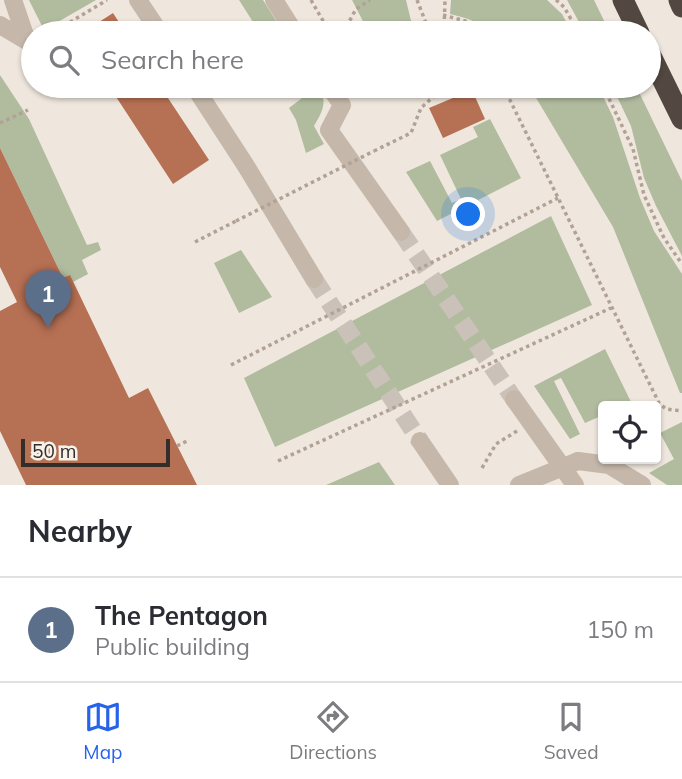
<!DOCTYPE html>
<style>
body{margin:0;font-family:Mulish,sans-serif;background:#f2f2f3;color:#2b2b33}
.controls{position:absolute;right:21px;bottom:21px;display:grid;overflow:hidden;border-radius:7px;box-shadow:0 2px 5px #0004}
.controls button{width:63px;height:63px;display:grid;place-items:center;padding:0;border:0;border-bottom:2px solid #e1e1e2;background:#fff;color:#2b2b33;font:35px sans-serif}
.scale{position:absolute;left:21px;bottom:18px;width:149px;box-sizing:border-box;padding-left:7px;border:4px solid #342d29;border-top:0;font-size:19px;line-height:24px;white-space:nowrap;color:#342d29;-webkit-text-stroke:5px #f7f1e9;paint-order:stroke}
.you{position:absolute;left:469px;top:215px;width:24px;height:24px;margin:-18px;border:5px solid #fff;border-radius:50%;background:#1a73e8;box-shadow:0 0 0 10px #1a73e833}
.badge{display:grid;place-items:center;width:46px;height:46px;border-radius:50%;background:#2563eb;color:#fff;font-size:23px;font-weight:700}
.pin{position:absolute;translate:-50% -58px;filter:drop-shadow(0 2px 4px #0008)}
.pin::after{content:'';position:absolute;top:37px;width:24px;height:21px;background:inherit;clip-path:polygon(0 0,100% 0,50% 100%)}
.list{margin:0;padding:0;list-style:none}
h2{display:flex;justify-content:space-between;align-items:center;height:91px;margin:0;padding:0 28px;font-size:30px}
h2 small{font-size:23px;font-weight:400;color:#7c7c81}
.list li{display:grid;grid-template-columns:46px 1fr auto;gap:21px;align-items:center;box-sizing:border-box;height:105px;padding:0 28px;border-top:2px solid #e1e1e2}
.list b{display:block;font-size:26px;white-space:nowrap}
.list p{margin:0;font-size:23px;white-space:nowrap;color:#7c7c81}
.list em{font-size:23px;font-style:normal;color:#7c7c81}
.icon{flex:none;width:38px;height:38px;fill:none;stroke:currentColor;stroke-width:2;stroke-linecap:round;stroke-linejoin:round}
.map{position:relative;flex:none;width:682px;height:485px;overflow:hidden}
.search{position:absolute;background:#fff;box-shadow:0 2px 5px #0004;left:21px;right:21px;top:21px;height:77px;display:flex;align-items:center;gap:18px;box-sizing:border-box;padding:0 24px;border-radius:38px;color:#7c7c81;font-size:26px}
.sheet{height:196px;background:#fff}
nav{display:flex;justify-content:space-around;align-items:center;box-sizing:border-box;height:98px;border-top:2px solid #e1e1e2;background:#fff;font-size:19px;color:#7c7c81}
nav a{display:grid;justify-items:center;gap:4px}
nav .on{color:#2563eb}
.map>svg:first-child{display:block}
.green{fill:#b1bc9f}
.building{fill:#b67054}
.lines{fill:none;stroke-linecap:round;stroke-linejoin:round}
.minor-tunnel{stroke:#cac2b9;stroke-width:18;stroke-dasharray:18 9;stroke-linecap:butt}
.path{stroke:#b1a295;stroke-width:3.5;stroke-dasharray:3.5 3.5;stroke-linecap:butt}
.minor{stroke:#c5b8aa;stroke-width:18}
.highway{stroke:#534841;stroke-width:21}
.path-bridge{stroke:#b1a295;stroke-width:3.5;stroke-dasharray:3.5 3.5;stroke-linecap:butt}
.minor-bridge{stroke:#c5b8aa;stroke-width:18}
</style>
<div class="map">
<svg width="682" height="485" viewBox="0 0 682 485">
<rect width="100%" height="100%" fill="#efe7dd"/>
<!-- green -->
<path class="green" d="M29 0H96L44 30Z
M239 0H263L284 33H260Z
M352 0H406L414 33H369Z
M451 0H547L562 14 572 33H490C479 21 466 18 450 14Z
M567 0H594L610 33H585Z
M0 75 29 119 87 245 98 242 101 250 82 260 88 274 73 282 63 278 0 148Z
M294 86H318C328 101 323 111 314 126L324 144 306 153 296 120 289 108 302 98Z
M529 86H598L613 117 640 198 654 231 682 274V393H680L613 227Z
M612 86H636L682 181V256L656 206 644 178 631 126Z
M490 119 521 178 437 221 406 172 430 161 452 203 461 199 440 155 478 137 473 127Z
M551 216 592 305 275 447 244 378Z
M241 250 272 297 239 313 214 263Z
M605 349 633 406H603V415L585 423 561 378 554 381 580 434 570 439 534 386Z
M682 422V485H667L649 473 674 459 660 433Z
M379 462 395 485H326Z"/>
<!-- building -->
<path class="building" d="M113 13 126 33H82Z
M109 86H160L209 160 173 184Z
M472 90 485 119 443 138 429 108Z
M0 148 63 278 70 275 129 398 148 388 197 485H26L0 431V311L17 302 0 267Z"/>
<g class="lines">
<!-- minor-tunnel -->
<path class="minor-tunnel" d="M401 232 514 399
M314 279 420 441"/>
<!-- path -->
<path class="path" d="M311 0 330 33
M417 0 430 33
M556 0 564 7 579 33
M443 15 469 22 486 33
M52 33 107 0
M343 33 356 9 370 0
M444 33 445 0
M515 86 505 90 659 403 666 409 682 411
M603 86 633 149 644 195 664 238 682 264
M0 123 28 110
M374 151 411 133 421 108 445 86
M195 242 236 221
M231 365 558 198
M177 446 189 440
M278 461 611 308
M482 468 496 444 517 431"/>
<!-- minor -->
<path class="minor" d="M13 0 27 41
M138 0 160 33
M274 0 295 33
M0 25 27 41
M194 86 246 166 314 279
M329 86 342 105 329 130 401 232
M514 399 575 485
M420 441 450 485
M578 461 609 465 642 485"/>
<!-- highway -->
<path class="highway" d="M623 0 639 33
M679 0 682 7
M649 52 682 119"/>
<!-- path-bridge -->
<path class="path-bridge" d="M236 221 374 151"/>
<!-- minor-bridge -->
<path class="minor-bridge" d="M519 485 578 461"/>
</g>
</svg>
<div class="controls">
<button><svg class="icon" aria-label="locate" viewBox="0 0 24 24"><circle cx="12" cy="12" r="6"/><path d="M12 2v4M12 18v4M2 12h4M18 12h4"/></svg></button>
</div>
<div class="scale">50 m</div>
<div class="you"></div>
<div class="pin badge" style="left:48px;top:328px;background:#5c6f8a">1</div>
<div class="search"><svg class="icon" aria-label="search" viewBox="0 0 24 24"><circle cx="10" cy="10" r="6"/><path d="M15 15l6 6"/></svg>Search here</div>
</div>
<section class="sheet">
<h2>Nearby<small></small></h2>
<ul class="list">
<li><span class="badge" style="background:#5c6f8a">1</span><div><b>The Pentagon</b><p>Public building</p></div><em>150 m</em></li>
</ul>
</section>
<nav>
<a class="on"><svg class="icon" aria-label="map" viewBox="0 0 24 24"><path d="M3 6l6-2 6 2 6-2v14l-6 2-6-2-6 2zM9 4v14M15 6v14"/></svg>Map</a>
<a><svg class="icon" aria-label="directions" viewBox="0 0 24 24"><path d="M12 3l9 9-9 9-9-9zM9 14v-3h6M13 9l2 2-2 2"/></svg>Directions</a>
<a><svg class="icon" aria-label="saved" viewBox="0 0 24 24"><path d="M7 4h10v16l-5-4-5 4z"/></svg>Saved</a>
</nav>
